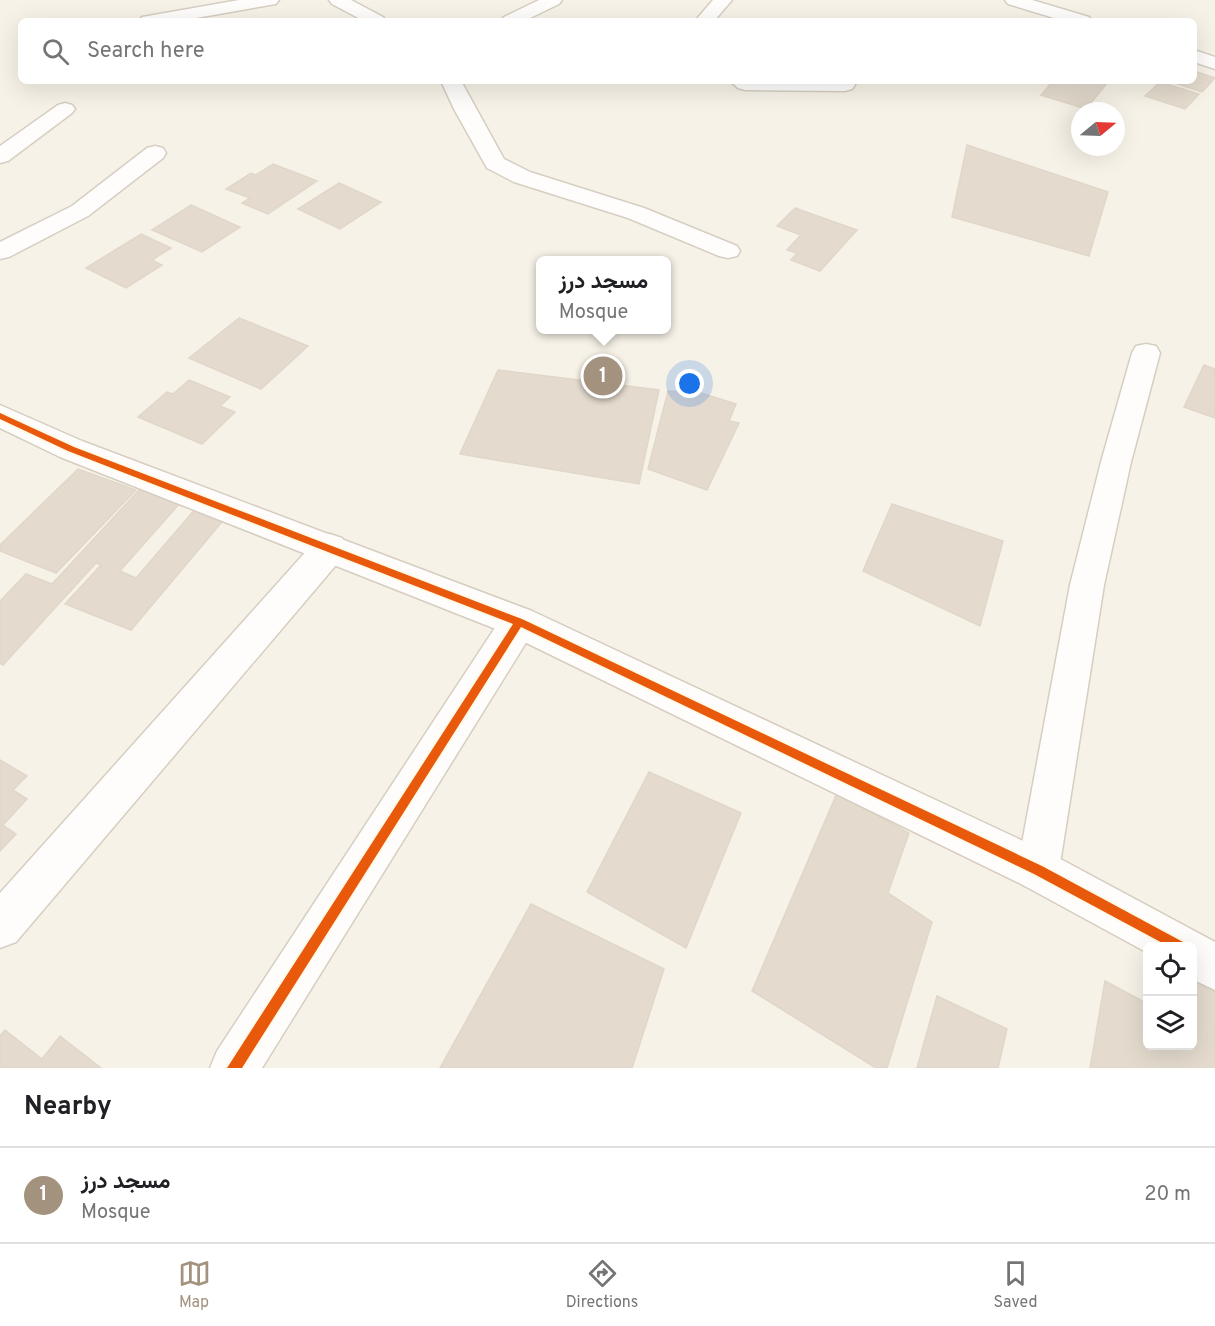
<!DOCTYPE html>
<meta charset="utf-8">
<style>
body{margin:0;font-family:Overpass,Vazirmatn,sans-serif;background:#f2f2f2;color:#202124}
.controls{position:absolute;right:18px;bottom:18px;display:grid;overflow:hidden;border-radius:9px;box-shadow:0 6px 24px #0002}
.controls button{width:54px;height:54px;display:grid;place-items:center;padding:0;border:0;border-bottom:2px solid #e0e0e0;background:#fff;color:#202124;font:30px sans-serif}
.compass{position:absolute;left:1071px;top:102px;width:54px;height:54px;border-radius:50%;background:#fff;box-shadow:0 6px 24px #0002;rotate:71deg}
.you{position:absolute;left:690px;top:384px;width:21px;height:21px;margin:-15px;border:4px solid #fff;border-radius:50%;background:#1a73e8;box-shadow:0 0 0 9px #1a73e833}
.badge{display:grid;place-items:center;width:39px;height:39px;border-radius:50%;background:#a3927e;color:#fff;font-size:20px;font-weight:700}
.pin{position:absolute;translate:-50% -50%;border:3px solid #fff;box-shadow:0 2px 6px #0006}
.popup{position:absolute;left:536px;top:256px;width:135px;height:78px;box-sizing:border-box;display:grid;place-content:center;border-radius:9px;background:#fff;filter:drop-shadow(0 2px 4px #0005);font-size:20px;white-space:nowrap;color:#757577}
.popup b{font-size:22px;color:#202124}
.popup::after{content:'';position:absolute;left:50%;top:100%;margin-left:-12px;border:12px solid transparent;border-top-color:#fff}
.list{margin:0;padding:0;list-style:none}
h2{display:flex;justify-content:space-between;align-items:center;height:78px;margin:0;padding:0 24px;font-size:26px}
h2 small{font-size:20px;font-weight:400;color:#757577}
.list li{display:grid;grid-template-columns:39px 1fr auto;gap:18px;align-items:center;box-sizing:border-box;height:96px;padding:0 24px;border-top:2px solid #e0e0e0}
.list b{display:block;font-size:22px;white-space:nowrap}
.list p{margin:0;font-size:20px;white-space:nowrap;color:#757577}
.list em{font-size:20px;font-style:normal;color:#757577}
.icon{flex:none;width:33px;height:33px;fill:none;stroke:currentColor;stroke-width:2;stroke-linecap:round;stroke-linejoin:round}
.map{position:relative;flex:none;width:1215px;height:1068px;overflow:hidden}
.search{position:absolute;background:#fff;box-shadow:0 6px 24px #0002;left:18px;right:18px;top:18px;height:66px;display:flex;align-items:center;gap:15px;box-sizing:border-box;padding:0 21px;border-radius:9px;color:#757577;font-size:22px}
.sheet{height:174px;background:#fff}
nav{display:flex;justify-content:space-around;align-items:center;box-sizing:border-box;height:84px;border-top:2px solid #e0e0e0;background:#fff;font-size:16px;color:#757577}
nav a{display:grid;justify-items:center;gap:3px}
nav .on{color:#a3927e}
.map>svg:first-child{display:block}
.building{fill:#e4dbce;stroke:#e0d6c9;stroke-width:1.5}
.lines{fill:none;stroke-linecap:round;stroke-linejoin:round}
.street-casing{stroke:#d6cec2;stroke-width:3}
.secondary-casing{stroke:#d6cdc0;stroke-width:3}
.street{fill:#fefdfb;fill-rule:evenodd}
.secondary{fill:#fefdfb;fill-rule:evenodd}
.cycleway-casing{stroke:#fff9e8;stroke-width:4}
.cycleway{fill:#e8590c;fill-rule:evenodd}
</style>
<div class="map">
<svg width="1215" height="1068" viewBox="0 0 1215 1068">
<rect width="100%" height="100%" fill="#f7f2e7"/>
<!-- building -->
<path class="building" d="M1194 71 1215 78 1202 92 1169 81H1194Z
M1053 81H1105L1108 82 1086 109 1041 95Z
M1160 82 1199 94 1185 109 1145 96Z
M967 145 1108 192 1089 256 952 217Z
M273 164 317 181 268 214 242 203 250 198 226 189 251 173 256 175Z
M339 183 381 202 340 229 298 209Z
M191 205 240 227 202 252 152 230Z
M795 208 857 230 820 271 791 260 797 253 787 250 801 235 777 226Z
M141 234 171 248 152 260 162 265 126 288 86 268Z
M239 318 308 346 261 389 189 358Z
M1204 365 1215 369V418L1184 407Z
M498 370 659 390 639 484 460 454Z
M189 380 230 397 220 406 235 412 202 444 138 417 167 392 173 394Z
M682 387 736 404 729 421 739 423 707 490 648 469 668 391 681 392Z
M78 469 136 490 56 573 0 551V545Z
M140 489 180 503 120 571 136 578 197 507 226 517 131 630 65 604 101 565 96 563 3 665 0 663V601L26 574 52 584Z
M892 504 1003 541 980 626 863 571Z
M0 760 27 776 13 790 27 799 3 825 16 834 0 851Z
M649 772 741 813 686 948 587 892Z
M837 793 909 833 888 893 932 922 887 1068H876L752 991Z
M531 904 664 969 632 1068H440Z
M1105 981 1148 1004V1046H1192V981L1215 992V1068H1090Z
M937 996 1007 1029 998 1068H917Z
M5 1030 42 1059 60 1036 101 1068H0V1036Z"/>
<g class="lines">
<!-- street casing -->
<g class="street-casing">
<path id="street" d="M239 0H279L276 4 270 5 179 21H139L142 17 148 16Z
M329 0H351L383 17 386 21H364L332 4Z
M539 0H562L559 4 524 21H501L504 17Z
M713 0H732L714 21H695Z
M1005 0H1032L1089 17 1092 21H1064L1008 4Z
M1194 50 1215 57V69L1194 62Z
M441 81H461L504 159 530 172 644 208 737 246 740 251 737 256 728 258 719 256 628 218 514 182 487 168 454 109Z
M730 81H852L855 85 852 89 845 91 745 90 738 88Z
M65 103 72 105 75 109 72 113 8 161 0 163V146L58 105Z
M155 146 163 148 166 153 163 158 88 216 9 257 0 259V242L72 206 147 148Z
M1146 344 1156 346 1160 353 1131 462 1104 585 1059 870 1053 885 1038 891 1023 885 1017 870 1070 585 1101 462 1132 353 1136 346Z
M330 534 342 538 347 548 342 558 16 942 0 948V893L318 538Z
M519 607 532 611 537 622 532 633 262 1068H210L217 1051 506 611Z"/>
</g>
<!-- secondary casing -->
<g class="secondary-casing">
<path id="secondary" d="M0 405 82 441 532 611 1053 855 1215 942V990L1192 979V946H1148V953L1023 885 506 633 60 457 0 428Z"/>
</g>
<!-- street -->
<use href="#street" class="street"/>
<!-- secondary -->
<use href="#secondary" class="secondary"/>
<!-- cycleway casing -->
<g class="cycleway-casing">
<path id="cycleway" d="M0 413 74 447 522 619 1042 866 1183 942 1185 946H1168L1034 874 521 627 242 1068H227L513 624 68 451 0 419Z"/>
</g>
<!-- cycleway -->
<use href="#cycleway" class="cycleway"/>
</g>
</svg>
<div class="controls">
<button><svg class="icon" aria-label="locate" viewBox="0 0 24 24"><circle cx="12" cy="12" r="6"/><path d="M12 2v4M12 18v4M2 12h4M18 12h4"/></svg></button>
<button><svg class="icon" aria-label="layers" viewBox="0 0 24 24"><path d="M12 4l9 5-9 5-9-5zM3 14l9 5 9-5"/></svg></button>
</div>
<svg class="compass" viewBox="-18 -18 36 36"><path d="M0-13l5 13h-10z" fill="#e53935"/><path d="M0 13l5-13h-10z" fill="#757577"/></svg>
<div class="you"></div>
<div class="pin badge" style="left:603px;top:376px">1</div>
<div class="popup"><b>مسجد درز</b>Mosque</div>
<div class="search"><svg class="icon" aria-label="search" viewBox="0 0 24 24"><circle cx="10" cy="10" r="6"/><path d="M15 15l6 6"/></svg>Search here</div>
</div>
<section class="sheet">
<h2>Nearby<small></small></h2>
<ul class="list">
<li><span class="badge">1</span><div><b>مسجد درز</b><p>Mosque</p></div><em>20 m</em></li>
</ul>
</section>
<nav>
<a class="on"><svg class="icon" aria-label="map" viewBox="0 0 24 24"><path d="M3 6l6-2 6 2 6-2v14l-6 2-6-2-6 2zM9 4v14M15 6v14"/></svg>Map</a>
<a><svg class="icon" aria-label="directions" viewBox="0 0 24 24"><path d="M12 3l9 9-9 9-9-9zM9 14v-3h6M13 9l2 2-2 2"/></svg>Directions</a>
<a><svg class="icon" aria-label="saved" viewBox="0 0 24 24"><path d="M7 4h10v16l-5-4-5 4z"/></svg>Saved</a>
</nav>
